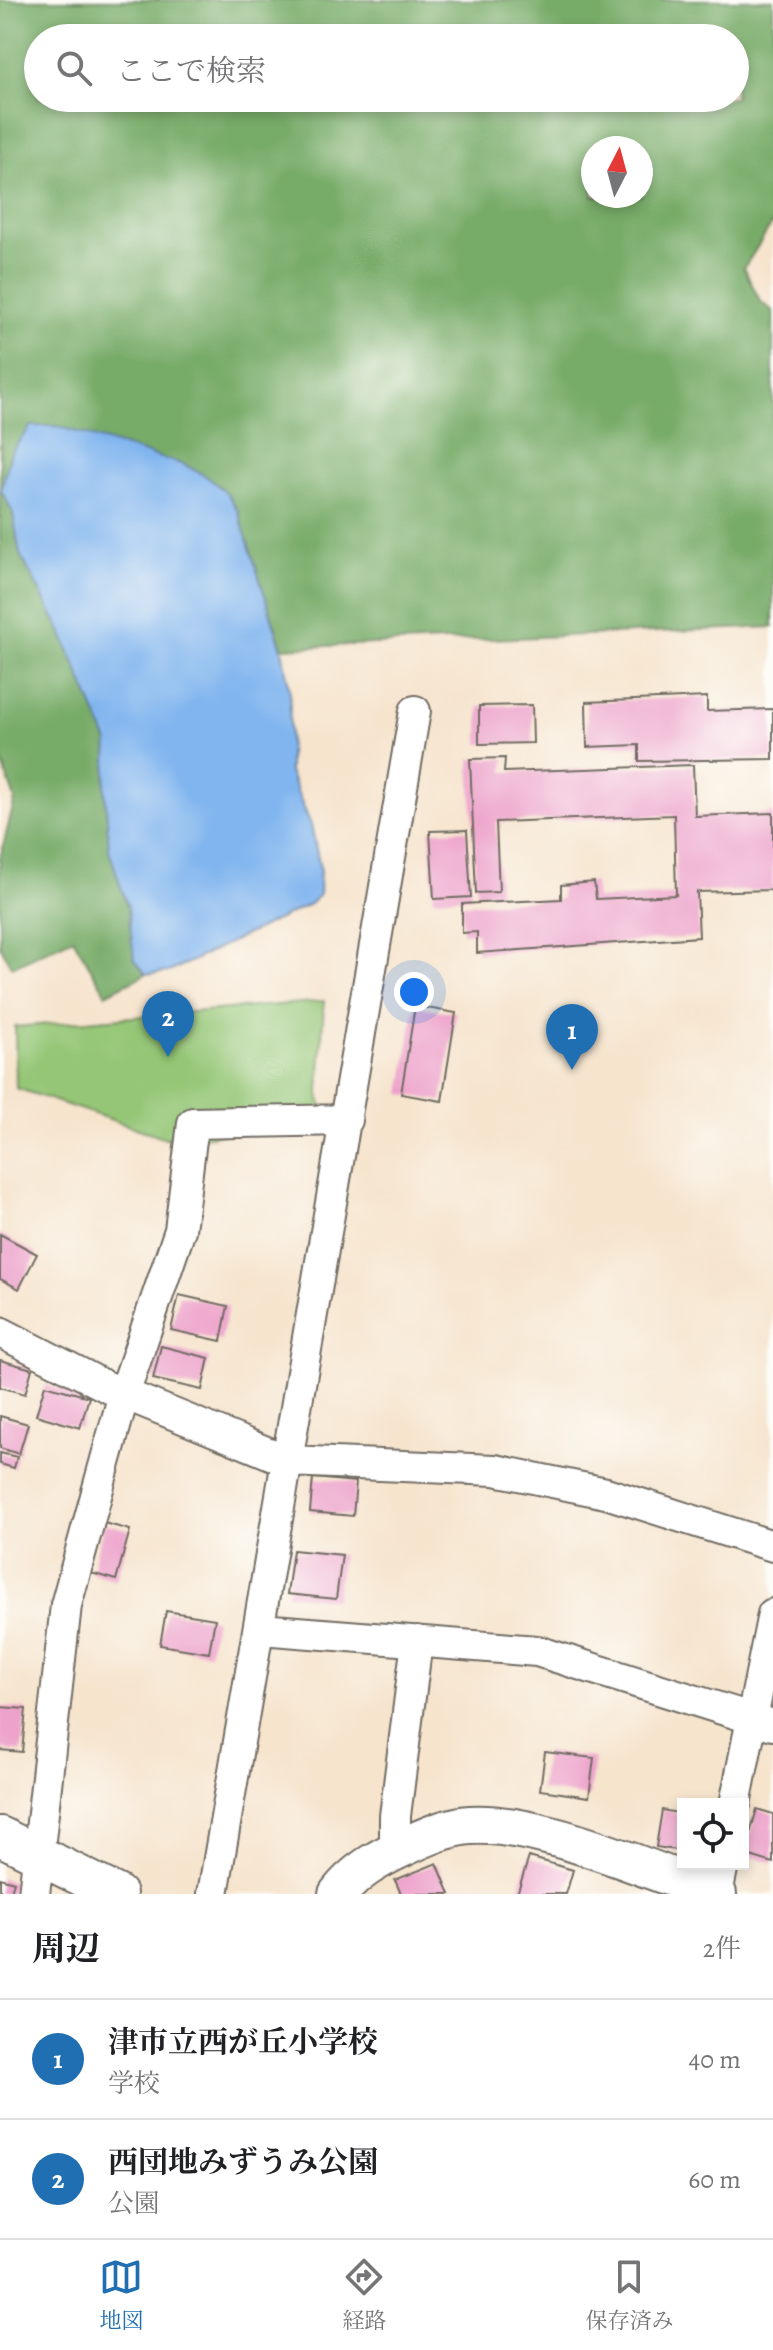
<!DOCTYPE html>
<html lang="ja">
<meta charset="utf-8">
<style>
body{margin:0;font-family:Alegreya,"Noto Serif JP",serif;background:#f6f6f6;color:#202124}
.controls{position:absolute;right:24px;bottom:24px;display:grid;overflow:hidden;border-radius:0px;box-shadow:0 4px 12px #0003}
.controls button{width:72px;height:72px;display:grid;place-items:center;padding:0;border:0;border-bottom:2px solid #e0e0e0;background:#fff;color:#202124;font:40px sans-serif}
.compass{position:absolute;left:581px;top:136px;width:72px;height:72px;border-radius:50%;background:#fff;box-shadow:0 4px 12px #0003;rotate:6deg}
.you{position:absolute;left:414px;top:992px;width:28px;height:28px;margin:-20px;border:6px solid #fff;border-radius:50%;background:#1a73e8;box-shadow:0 0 0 12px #1a73e833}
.badge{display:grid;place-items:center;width:52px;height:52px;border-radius:50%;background:#1f6fb2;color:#fff;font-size:26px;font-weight:700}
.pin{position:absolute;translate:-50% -66px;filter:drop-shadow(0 2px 4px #0008)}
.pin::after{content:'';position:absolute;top:42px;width:28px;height:24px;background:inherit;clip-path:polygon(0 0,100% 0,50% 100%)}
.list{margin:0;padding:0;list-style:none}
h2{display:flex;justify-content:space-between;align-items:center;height:104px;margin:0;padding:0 32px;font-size:34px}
h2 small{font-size:26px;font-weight:400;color:#757577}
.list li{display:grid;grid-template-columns:52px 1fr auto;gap:24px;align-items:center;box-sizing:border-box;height:120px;padding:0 32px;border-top:2px solid #e0e0e0}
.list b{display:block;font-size:30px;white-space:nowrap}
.list p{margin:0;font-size:26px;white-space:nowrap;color:#757577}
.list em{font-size:26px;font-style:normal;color:#757577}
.icon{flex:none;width:44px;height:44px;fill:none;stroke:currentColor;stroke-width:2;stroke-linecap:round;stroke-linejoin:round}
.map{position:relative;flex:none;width:773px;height:1894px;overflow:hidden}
.search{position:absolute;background:#fff;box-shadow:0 4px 12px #0003;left:24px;right:24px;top:24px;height:88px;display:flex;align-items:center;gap:20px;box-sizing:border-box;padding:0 28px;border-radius:44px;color:#757577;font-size:30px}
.sheet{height:344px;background:#fff}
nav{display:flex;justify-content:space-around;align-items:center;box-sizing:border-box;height:112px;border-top:2px solid #e0e0e0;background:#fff;font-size:22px;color:#757577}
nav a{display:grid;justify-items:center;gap:4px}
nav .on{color:#1f6fb2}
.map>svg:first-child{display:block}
.green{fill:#94c676;stroke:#607850;stroke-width:2}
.forest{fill:#77ab67;stroke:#516b49;stroke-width:2;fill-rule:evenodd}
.water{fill:#81b5ef;stroke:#56708d;stroke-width:2}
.building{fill:#eda2cb}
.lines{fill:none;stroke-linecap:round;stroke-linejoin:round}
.minor-casing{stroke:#726c64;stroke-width:34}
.tertiary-casing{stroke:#726c64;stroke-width:42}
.minor{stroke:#fff;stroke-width:30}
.tertiary{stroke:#fff;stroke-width:38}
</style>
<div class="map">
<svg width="773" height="1894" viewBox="0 0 773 1894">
<rect width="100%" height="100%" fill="#fdfcf7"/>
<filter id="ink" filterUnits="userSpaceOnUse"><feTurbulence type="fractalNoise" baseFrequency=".0125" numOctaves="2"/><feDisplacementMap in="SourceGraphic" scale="16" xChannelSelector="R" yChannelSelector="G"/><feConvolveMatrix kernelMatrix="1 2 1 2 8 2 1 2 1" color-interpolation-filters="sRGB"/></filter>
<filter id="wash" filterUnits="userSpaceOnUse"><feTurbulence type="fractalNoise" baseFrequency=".006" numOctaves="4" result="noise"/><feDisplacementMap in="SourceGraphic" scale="32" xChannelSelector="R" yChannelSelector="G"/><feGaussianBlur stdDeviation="1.8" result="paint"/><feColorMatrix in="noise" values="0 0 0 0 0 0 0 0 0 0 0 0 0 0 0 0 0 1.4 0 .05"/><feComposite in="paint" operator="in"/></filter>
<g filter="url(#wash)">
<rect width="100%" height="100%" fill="#f6e4cd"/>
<!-- green -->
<path class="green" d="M324 1001 319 1092 322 1110 181 1143 16 1088 15 1027Z"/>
<!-- forest -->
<path class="forest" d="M0 0H773V222L744 268 760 301 773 311V627L282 648 238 511 1 490 13 513 20 554 61 631 108 742 105 787 109 850 128 908 134 958 146 974 106 994 73 938 12 967 0 946V858L15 799 0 757ZM38 38H735V98H38ZM593 148H641V196H593Z"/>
<!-- water -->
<path class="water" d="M31 426H57L185 465 206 476 226 492 238 511 282 649 290 692 289 772 311 825 320 868 319 895 310 904 169 972 146 974 134 958 128 908 109 850 105 787 108 742 61 631 20 554 13 513 1 490 11 452Z"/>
<g id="blocks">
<!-- building -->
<path class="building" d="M707 697V711L773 709V759L639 761V745L587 747 586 702Z
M532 705 533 743 479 744V706Z
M505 758 504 772 693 765 695 816 773 813V890L697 892 699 937 477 953V932L462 933V904L561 899V885L594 882 596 899 676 895 674 815 496 822 499 892 476 893 470 759Z
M467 830 471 897 434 899 430 831Z
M415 1006 456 1013 442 1101 401 1094Z
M0 1234 37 1254 19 1289 0 1279Z
M179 1295 228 1306 221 1341 171 1330Z
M161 1346 209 1358 202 1390 153 1379Z
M0 1360 32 1369 25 1394 0 1387Z
M45 1385 89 1397 80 1428 36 1415Z
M0 1416 28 1424 19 1454 0 1448Z
M0 1453 17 1457 14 1468 0 1464Z
M313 1478 356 1482 353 1516 310 1512Z
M104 1523 130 1530 116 1580 91 1573Z
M293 1550 342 1555 336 1599 287 1594Z
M166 1611 215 1619 209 1653 160 1645Z
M0 1707 26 1709 22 1752 0 1750Z
M545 1752 594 1758 589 1797 540 1790Z
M757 1809 773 1814V1863L744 1854Z
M662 1810 683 1814V1851L656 1847Z
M529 1857 573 1870 566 1894H517Z
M437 1863 450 1894H401L395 1880Z
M0 1878 14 1882 10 1894H0Z"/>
</g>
</g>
<g filter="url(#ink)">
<use href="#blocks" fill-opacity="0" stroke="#726c64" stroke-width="2"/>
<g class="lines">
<!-- minor casing -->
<g class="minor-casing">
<path id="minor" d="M0 1332 105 1386 288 1461 495 1470 606 1493 773 1546
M260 1629 537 1651 773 1725
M735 1804 773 1614
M395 1850V1816L417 1641
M34 1894 66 1605 124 1394 180 1230 193 1123 347 1120
M213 1894 415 711
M717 1894 723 1864"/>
</g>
<!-- tertiary casing -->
<g class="tertiary-casing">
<path id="tertiary" d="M0 1836 117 1894
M338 1894C355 1872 376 1860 401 1848 423 1838 446 1827 470 1825 537 1820 651 1871 717 1894"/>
</g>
<!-- minor -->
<use href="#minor" class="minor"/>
<!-- tertiary -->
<use href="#tertiary" class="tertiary"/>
</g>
</g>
</svg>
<div class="controls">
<button><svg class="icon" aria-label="locate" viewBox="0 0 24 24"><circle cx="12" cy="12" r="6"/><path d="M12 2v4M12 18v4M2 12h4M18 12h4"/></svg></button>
</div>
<svg class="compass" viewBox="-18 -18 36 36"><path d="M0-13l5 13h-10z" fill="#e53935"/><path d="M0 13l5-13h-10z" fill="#757577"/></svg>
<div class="you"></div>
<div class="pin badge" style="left:572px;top:1070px">1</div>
<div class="pin badge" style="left:168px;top:1057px">2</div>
<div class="search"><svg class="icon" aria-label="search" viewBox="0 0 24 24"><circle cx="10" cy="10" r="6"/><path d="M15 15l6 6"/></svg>ここで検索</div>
</div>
<section class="sheet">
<h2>周辺<small>2件</small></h2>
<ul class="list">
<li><span class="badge">1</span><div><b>津市立西が丘小学校</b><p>学校</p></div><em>40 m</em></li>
<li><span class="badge">2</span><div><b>西団地みずうみ公園</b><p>公園</p></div><em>60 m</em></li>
</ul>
</section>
<nav>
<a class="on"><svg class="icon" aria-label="map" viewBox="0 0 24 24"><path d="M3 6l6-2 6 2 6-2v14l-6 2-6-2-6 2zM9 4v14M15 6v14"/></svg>地図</a>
<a><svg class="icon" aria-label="directions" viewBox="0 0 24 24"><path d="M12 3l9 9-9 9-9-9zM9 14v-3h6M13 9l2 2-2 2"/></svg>経路</a>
<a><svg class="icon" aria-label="saved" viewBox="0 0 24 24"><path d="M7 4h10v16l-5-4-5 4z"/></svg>保存済み</a>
</nav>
